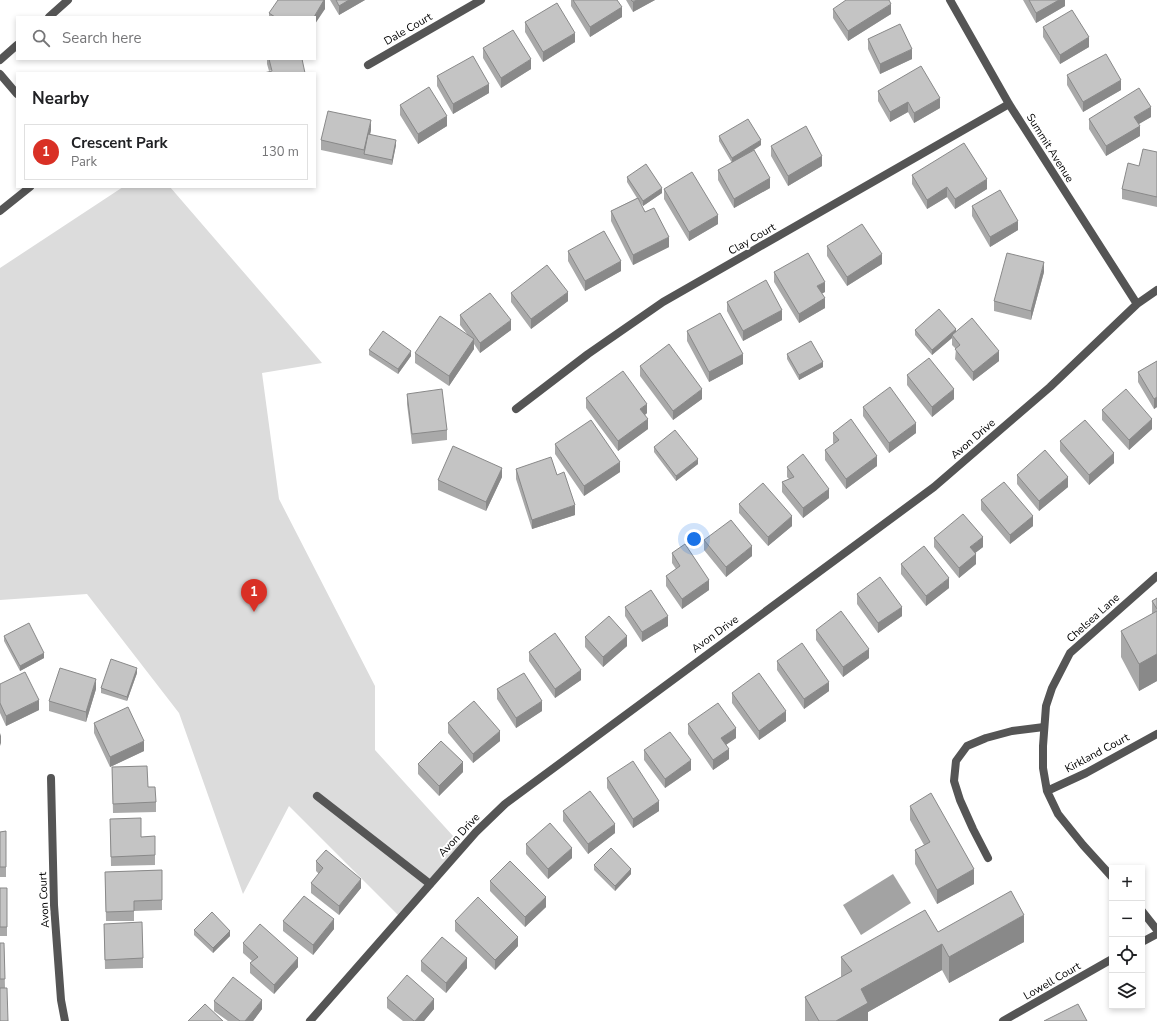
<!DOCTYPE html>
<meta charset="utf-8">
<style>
body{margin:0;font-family:"Nunito Sans",sans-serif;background:#f6f6f6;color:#202124}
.controls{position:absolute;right:12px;bottom:12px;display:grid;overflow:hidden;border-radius:0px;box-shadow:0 2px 6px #0003}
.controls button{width:36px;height:36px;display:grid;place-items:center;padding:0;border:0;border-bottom:1px solid #e0e0e0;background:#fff;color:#202124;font:20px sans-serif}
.you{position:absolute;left:694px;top:539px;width:14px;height:14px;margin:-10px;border:3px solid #fff;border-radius:50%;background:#1a73e8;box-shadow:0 0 0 6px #1a73e833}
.badge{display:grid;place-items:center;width:26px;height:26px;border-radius:50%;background:#d93025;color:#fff;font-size:13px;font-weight:700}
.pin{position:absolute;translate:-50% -33px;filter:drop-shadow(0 1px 2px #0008)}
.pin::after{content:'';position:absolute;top:21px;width:14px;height:12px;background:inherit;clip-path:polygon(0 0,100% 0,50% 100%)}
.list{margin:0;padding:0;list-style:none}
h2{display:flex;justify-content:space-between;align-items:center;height:52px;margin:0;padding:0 16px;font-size:17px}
h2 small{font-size:13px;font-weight:400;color:#757577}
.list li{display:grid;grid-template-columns:26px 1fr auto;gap:12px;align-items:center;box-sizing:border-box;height:56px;margin:0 8px 8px;padding:0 8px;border:1px solid #e0e0e0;border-radius:0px}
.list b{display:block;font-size:15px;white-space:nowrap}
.list p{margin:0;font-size:13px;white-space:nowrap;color:#757577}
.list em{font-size:13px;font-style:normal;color:#757577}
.icon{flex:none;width:22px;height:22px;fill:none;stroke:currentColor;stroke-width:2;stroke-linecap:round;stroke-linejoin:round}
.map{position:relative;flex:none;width:1157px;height:1021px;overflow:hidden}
.search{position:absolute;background:#fff;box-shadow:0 2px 6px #0003;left:16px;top:16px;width:300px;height:44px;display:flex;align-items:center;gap:10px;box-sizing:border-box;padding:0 14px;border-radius:0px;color:#757577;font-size:15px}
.panel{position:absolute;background:#fff;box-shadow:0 2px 6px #0003;left:16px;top:72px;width:300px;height:116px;border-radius:0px}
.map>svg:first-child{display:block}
.green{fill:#dcdcdc}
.water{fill:#a3a3a3}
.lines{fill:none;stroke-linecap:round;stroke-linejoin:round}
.lane{stroke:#555;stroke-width:8}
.street{stroke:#555;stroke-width:8}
.wall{fill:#a9a9a9}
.shaded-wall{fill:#898989}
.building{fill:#c4c4c4;stroke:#898989}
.labels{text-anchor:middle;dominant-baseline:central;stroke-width:4;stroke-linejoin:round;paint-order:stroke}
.street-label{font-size:11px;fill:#000;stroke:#fff}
</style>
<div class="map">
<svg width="1157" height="1021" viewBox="0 0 1157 1021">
<rect width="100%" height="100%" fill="#fff"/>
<!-- green -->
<path class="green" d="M123 187H170L322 363 262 373 279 499 375 686V750L463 847 401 918 289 806 243 894 179 713 87 594 0 600V268Z"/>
<!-- water -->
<path class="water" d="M893 874 911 903 861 935 843 905Z"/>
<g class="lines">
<!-- lane -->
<path class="lane" d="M49 17 68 0
M0 60 17 45
M0 74 17 94
M0 211 30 187
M317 796 430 884
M988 858 973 829 960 800 954 781 956 761 967 746 986 738 1012 731 1044 727"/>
<!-- street -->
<path class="street" d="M950 0 1009 104 1137 304
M368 65 481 0
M516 409 588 354 663 302 1009 104
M51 778 54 905 61 1000 65 1021
M1047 791 1086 773 1157 734
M1112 877 1083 845 1058 814 1047 791 1043 768V746L1046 706 1052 688 1070 653 1157 576
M1142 911 1157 930
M1142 942 1157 934
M310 1021 476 832 505 804 934 487 1050 387 1137 304 1157 290
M1003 1021 1112 959"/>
</g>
<!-- wall -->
<path class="wall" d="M325 0V9L315 17H269V13Z
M330 0H365L339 15Z
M571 0H617L622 17 590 37 571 6Z
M626 0H655L633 12Z
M1023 0H1065V6L1036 23Z
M833 9 891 14 848 41 833 18Z
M525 22 575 42 543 62 525 32Z
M1043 27 1089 47 1060 64 1043 37Z
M868 39 912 59 880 74 868 49Z
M483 48 531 69 501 88 483 58Z
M267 59H302L269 71 267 64Z
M1067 75 1121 90 1083 112 1067 85Z
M437 76 489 93 453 114 437 86Z
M878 91 940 108 914 123 908 112 890 122 878 101Z
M400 105 447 126 418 144 400 115Z
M1151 117 1138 124 1140 136 1106 156 1089 129V119Z
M371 130 370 135 396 145 392 165 321 150V140Z
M719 136 761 145 754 150 770 188 734 208 718 180V170L732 163 719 141Z
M771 146 822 166 788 186 771 156Z
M1157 152V207L1122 199V189L1139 166Z
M912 175 987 189 955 209 947 197 927 209 912 184Z
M627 177 662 193 643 206 638 199 645 212 669 247 633 265 611 221V211L637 198 627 182Z
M664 189 718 224 689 241 664 199Z
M972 206 1018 230 990 247 972 216Z
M827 246 882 264 847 286 827 256Z
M568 251 621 271 585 291 568 261Z
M774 272 825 292 822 293 825 308 799 323 774 282Z
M1044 272 1031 320 994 311V301Z
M511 293 568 301 531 329 511 302Z
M727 302 782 320 743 341 727 311Z
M460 315 511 330 480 353 474 344V349L449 386 415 363V353L467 334 460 325Z
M915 330 956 332 999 361 973 381 955 359 956 349 952 345V338L932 355 915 335Z
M687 331 743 364 709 382 687 341Z
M369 350 411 356 398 374 369 355Z
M787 354 823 367 799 380 787 359Z
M1157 361V407L1154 409 1138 382V372Z
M640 366 702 399 673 420 640 376Z
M907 375 954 399 932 417 907 385Z
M407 394 447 430V440L412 444 407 404Z
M586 398 647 413 645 415 648 429 618 451 586 408Z
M863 407 916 433 889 453 863 416Z
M1102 410 1152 429 1129 450 1102 420Z
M833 433 877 466 846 489 825 460V450L834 444 833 443Z
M1060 441 1114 463 1089 485 1060 451Z
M555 444 620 472 584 496 555 454Z
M654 447 698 464 676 481 654 452Z
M787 467 829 498 803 518 782 492V482L789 479 787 477Z
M516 469 575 515 532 529 516 479Z
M1017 475 1068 487 1039 511 1017 484Z
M502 477 486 511 438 490V480Z
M981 500 1033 526 1010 544 981 510Z
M739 504 792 526 768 546 739 513Z
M934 538 983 547 975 553 976 564 959 578 934 547Z
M704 540 752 556 726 577 704 550Z
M672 553 709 590 682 609 666 586V576L676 569 672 563Z
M901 564 949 588 926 606 901 574Z
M857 594 902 616 878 633 857 604Z
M1157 598V681L1139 691 1121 657V631L1152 614V601Z
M625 607 668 626 642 642 625 616Z
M816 630 869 658 843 677 816 640Z
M4 636 44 658 20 671 4 641Z
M585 637 627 646 603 667 585 647Z
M529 652 581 680 555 698 529 661Z
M777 661 829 691 804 709 777 670Z
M137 673 127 701 101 693V688Z
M0 684 39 710 6 726 0 713Z
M96 689 86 722 49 711V701Z
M497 689 542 711 516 728 497 699Z
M732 693 786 721 759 740 732 703Z
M94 723 144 751 110 767 94 733Z
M448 723 500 741 473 763 448 733Z
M688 724 736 738 726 745 729 759 713 770 688 734Z
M644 750 691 770 665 788 644 760Z
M418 764 463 772 439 796 418 774Z
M112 767 148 787 156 802V812L113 813Z
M607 778 659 811 633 828 607 788Z
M910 806 974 884 937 904 915 864V850L924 845 910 820Z
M563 811 615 833 588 854 563 821Z
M110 819 141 837 155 855V865L111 866Z
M6 831V877H0V832Z
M526 844 572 858 548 879 526 854Z
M316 861 361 888 339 915 311 893V883L319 874 316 871Z
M594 865 631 874 615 891 594 870Z
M162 870V910L134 911V921H106L105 872Z
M490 881 546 907 525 927 490 891Z
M0 888H7V936H0Z
M283 921 334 929 313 955 283 931Z
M455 921 518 946 495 970 455 931Z
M104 924 143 958V968L105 969Z
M194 930 230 936 213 953 194 935Z
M938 932 1024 942 949 983 942 970 868 1012V1021H805V997L841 977V957Z
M0 943H4L5 988 0 1021Z
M243 943 298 967 274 994 250 973V963L252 961 243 953Z
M421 961 467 968 446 993 421 971Z
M387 998 434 1009 424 1021H403L387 1008Z
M214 1001 262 1009 253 1021H228L214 1011Z"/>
<!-- shaded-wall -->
<path class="shaded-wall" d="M324 0H325V9L315 24V17H314Z
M349 0H365L339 15V6Z
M637 0H655L633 12V2Z
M1059 0H1065V6L1036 23V13Z
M891 4V14L848 41V31Z
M622 7V17L590 37V27Z
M575 33V42L543 62V52Z
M1089 37V47L1060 64V55Z
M912 49V59L880 74V64Z
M531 59V69L501 88V78Z
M1121 80V90L1083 112V102Z
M489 84V93L453 114V104Z
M940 98V108L914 123V113Z
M908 102V112L890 122V112Z
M1151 107V117L1134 127V117Z
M447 116V126L418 144V134Z
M371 120V130L365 155 364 154V150Z
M1140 126V136L1106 156V146Z
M396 140V145L392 165V160Z
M761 140V145L732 163V158Z
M822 156V166L788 186V176Z
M770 178V188L734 208V199Z
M987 179V189L955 209V199Z
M947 187V197L927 209V200Z
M662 188V193L643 206V201Z
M718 215V224L689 241V232Z
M1018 221V230L990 247V237Z
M669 237V247L633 265V255Z
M882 254V264L847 286V277Z
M621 261V271L585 291V281Z
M1044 262V272L1031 320V311Z
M825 282V292L817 296V286Z
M568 292V301L531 329V319Z
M825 298V308L799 323V314Z
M782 310V320L743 341V331Z
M511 320V330L480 353V343Z
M956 329V334L952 335V338L932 355V350Z
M474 339V349L449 386V376Z
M411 351V356L398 374V369Z
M999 351V361L973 381V372Z
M743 354V364L709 382V372Z
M823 362V367L799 380V375Z
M702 389V399L673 420V411Z
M954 389V399L932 417V407Z
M1157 397V407L1154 409V399Z
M647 404V413L640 419V409Z
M648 419V429L618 451V441Z
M1152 419V429L1129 450V440Z
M916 423V433L889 453V443Z
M1114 453V463L1089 485V475Z
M877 456V466L846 489V479Z
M698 459V464L676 481V476Z
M620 462V472L584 496V486Z
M502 468V477L486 511V502Z
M1068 477V487L1039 511V501Z
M829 489V498L803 518V508Z
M575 505V515L532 529V520Z
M792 516V526L768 546V537Z
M1033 516V526L1010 544V535Z
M983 537V547L970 557V547Z
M752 546V556L726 577V567Z
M976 554V564L959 578V568Z
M949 578V588L926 606V596Z
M709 580V590L682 609V599Z
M902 607V616L878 633V623Z
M668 616V626L642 642V632Z
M627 636V646L603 667V657Z
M869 649V658L843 677V667Z
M44 653V658L20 671V666Z
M1157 654V681L1139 691V664Z
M137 668V673L127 701V697Z
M581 670V680L555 698V689Z
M96 679V689L86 722V712Z
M829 682V691L804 709V699Z
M39 700V710L6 726V716Z
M542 701V711L516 728V718Z
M786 711V721L759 740V731Z
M736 728V738L721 748V738Z
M500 731V741L473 763V754Z
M1 733V743L0 746V736Z
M144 741V751L110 767V757Z
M729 749V759L713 770V760Z
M691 760V770L665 788V779Z
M463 762V772L439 796V786Z
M659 801V811L633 828V819Z
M615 824V833L588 854V844Z
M572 848V858L548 879V869Z
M631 869V874L615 891V886Z
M974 869V884L937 904V890Z
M361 879V888L339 915V906Z
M546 897V907L525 927V917Z
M1024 915V942L949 983V957Z
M334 919V929L313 955V945Z
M230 931V936L213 953V948Z
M518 937V946L495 970V960Z
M942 944V970L868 1012V1021H836L861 989Z
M298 958V967L274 994V985Z
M467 958V968L446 993V983Z
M434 999V1009L424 1021H415Z
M262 1000V1009L253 1021H245Z"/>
<!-- building -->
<path class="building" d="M278 0H324L314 17H275L269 13Z
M336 0H349L339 6Z
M573 0H617L622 7 590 27Z
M631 0H637L633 2Z
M846 0H889L891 4 848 31 833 9Z
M1029 0H1059L1036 13Z
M557 3 575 33 543 52 525 22Z
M1072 10 1089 37 1060 55 1043 27Z
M900 24 912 49 880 64 868 39Z
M513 30 531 59 501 78 483 48Z
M1106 54 1121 80 1083 102 1067 75Z
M473 56 489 84 453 104 437 76Z
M269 59H302L305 73H264L272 71Z
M921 66 940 98 914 113 908 102 890 112 878 91Z
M429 87 447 116 418 134 400 105Z
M1139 88 1151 107 1134 117 1140 126 1106 146 1089 119Z
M328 111 371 120 364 150 321 140Z
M748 119 761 140 732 158 719 136Z
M806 126 822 156 788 176 771 146Z
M368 134 396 140 392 160 364 154Z
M964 143 987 179 955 199 947 187 927 200 912 175Z
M1143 149 1157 152V197L1122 189 1128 163 1139 166Z
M754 150 770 178 734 199 718 170Z
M646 164 662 188 643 201 627 177Z
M692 172 718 215 689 232 664 189Z
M1000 190 1018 221 990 237 972 206Z
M638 198 645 212 654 208 669 237 633 255 611 211Z
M862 224 882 254 847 277 827 246Z
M604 231 621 261 585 281 568 251Z
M808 253 825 282 817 286 825 298 799 314 774 272Z
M1007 253 1044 262 1031 311 994 301Z
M547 265 568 292 531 319 511 293Z
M766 280 782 310 743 331 727 302Z
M490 293 511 320 480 343 460 315Z
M939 309 956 329 932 350 915 330Z
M720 313 743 354 709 372 687 331Z
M440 316 474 339 449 376 415 353Z
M972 318 999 351 973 372 955 349 960 345 952 335Z
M383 331 411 351 398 369 369 350Z
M811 341 823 362 799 375 787 354Z
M669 344 702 389 673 411 640 366Z
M929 358 954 389 932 407 907 375Z
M1157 361V397L1154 399 1138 372Z
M623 371 647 404 640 409 648 419 618 441 586 398Z
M890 387 916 423 889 443 863 407Z
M442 389 447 430 412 434 407 394Z
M1126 389 1152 419 1129 440 1102 410Z
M851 419 877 456 846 479 825 450 839 440 833 433Z
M591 420 620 462 584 486 555 444Z
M1085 420 1114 453 1089 475 1060 441Z
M675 430 698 459 676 476 654 447Z
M453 446 502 468 486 502 438 480Z
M1045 450 1068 477 1039 501 1017 475Z
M803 454 829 489 803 508 782 482 794 477 787 467Z
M551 457 557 475 564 472 575 505 532 520 516 469Z
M1004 482 1033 516 1010 535 981 500Z
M763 483 792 516 768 537 739 504Z
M963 514 983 537 970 547 976 554 959 568 934 538Z
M731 520 752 546 726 567 704 540Z
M685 544 709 580 682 599 666 576 680 566 672 553Z
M924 546 949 578 926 596 901 564Z
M880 577 902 607 878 623 857 594Z
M651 590 668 616 642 632 625 607Z
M1157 598V609L1152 601Z
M841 611 869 649 843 667 816 630Z
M1157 611V654L1139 664 1121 631Z
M609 616 627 636 603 657 585 637Z
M29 623 44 653 20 666 4 636Z
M555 633 581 670 555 689 529 652Z
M802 643 829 682 804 699 777 661Z
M111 659 137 668 127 697 101 688Z
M60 668 96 679 86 712 49 701Z
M25 672 39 700 6 716 0 703V684Z
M524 673 542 701 516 718 497 689Z
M759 673 786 711 759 731 732 693Z
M474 701 500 731 473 754 448 723Z
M718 703 736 728 721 738 729 749 713 760 688 724Z
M128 707 144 741 110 757 94 723Z
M670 732 691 760 665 779 644 750Z
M441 741 463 762 439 786 418 764Z
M633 761 659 801 633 819 607 778Z
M147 766 148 787H155L156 802 113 804 112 767Z
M590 791 615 824 588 844 563 811Z
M931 793 974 869 937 890 915 850 930 842 910 806Z
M141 818V837L155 836V855L111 857 110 819Z
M550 823 572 848 548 869 526 844Z
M6 831V867H0V832Z
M611 848 631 869 615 886 594 865Z
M326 850 361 879 339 906 311 883 323 868 316 861Z
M510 861 546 897 525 917 490 881Z
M162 870V900L134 901V911L106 912 105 872Z
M0 888H7V927H0Z
M1011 891 1024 915 949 957 942 944 861 989 868 1003 836 1021H819L805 997 852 971 841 957 925 910 938 932Z
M304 896 334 919 313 945 283 921Z
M478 897 518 937 495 960 455 921Z
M212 912 230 931 213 948 194 930Z
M142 922 143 958 105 960 104 924Z
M260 924 298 958 274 985 250 963 258 957 243 943Z
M442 937 467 958 446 983 421 961Z
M0 943H4L5 979H0Z
M407 975 434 999 415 1021H414L387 998Z
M233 977 262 1000 245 1021H240L214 1001Z
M0 988H7L8 1021H0Z
M205 1004 223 1021H188Z
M1078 1004 1087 1021H1044Z"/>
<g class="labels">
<!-- street labels -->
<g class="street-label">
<text transform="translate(408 29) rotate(-30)">Dale Court</text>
<text transform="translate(1050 148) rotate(58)">Summit Avenue</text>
<text transform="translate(752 239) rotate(-30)">Clay Court</text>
<text transform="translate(973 439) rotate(-41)">Avon Drive</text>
<text transform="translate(1093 618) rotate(-42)">Chelsea Lane</text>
<text transform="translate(715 634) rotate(-36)">Avon Drive</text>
<text transform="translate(1097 753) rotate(-28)">Kirkland Court</text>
<text transform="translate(459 835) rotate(-47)">Avon Drive</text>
<text transform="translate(44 900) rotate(-93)">Avon Court</text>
<text transform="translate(1052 981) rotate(-30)">Lowell Court</text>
</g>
</g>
</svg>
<div class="controls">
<button>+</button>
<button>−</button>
<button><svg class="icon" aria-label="locate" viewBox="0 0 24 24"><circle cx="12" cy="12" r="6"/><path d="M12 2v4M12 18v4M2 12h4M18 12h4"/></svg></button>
<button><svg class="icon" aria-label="layers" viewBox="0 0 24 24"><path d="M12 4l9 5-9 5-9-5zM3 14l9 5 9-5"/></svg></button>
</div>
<div class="you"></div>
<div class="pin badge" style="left:254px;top:612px">1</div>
<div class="search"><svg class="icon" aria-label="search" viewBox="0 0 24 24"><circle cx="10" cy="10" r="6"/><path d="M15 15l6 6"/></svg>Search here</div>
<section class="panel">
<h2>Nearby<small></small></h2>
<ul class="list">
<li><span class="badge">1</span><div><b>Crescent Park</b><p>Park</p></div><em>130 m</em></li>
</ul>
</section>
</div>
